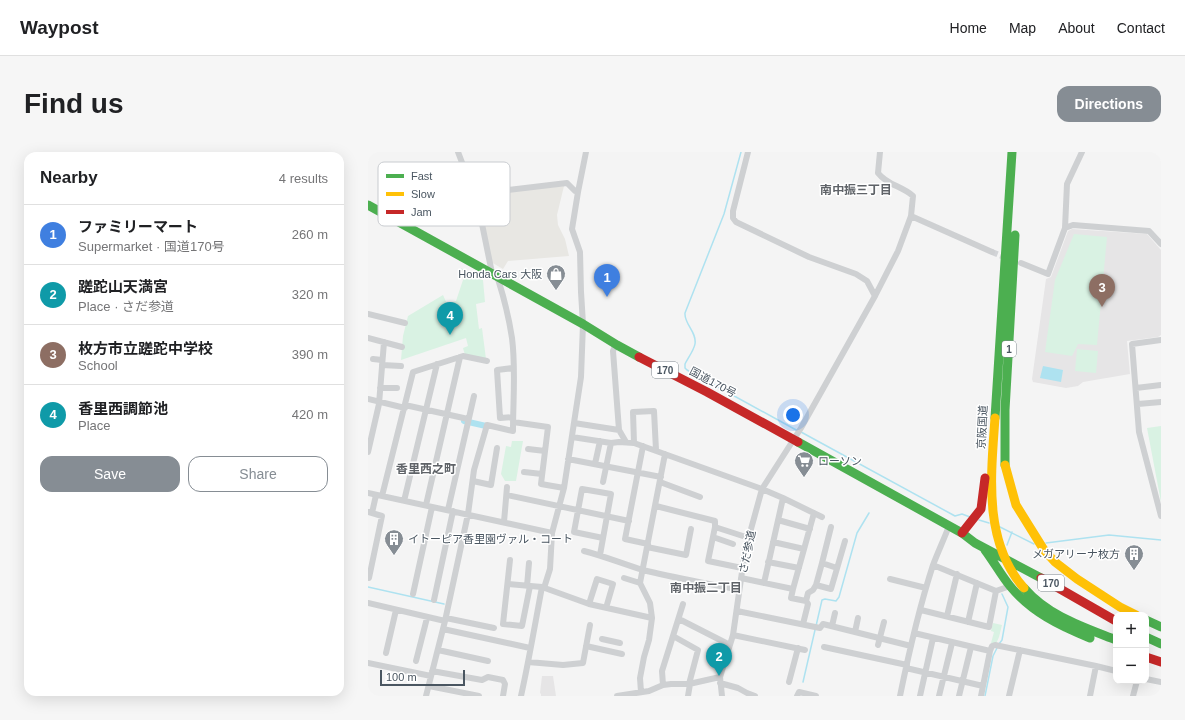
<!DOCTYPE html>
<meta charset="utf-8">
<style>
body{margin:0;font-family:Arial,"Noto Sans JP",sans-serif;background:#f6f6f6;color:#202124}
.controls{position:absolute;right:12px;bottom:12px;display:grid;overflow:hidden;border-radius:8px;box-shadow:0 4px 16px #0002}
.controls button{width:36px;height:36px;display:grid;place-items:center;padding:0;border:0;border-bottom:1px solid #e0e0e0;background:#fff;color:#202124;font:20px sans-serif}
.scale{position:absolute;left:12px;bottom:10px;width:85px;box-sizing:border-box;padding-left:4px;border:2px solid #4a5661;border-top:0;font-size:11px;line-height:14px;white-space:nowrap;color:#4a5661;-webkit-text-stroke:3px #fff;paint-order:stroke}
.you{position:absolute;left:425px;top:263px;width:14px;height:14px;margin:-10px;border:3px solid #fff;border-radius:50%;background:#1a73e8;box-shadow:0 0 0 6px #1a73e833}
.badge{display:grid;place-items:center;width:26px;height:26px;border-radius:50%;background:#868d94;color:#fff;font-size:13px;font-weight:700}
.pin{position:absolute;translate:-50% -33px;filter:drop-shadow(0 1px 2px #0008)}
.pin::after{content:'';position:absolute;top:21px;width:14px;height:12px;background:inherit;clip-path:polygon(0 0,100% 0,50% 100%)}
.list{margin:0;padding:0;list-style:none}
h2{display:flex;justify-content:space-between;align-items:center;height:52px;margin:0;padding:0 16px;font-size:17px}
h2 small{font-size:13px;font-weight:400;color:#757577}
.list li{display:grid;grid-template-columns:26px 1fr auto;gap:12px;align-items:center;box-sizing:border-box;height:60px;padding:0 16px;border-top:1px solid #e0e0e0}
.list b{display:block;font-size:15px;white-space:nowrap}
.list p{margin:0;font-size:13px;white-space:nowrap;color:#757577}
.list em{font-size:13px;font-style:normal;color:#757577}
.actions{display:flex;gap:8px;padding:12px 16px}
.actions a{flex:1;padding:9px 0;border:1px solid #868d94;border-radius:12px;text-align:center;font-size:14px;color:#868d94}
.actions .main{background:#868d94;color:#fff}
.map{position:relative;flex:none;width:793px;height:544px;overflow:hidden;border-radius:12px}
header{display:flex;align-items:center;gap:24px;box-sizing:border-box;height:56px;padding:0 20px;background:#fff;border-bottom:1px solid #e0e0e0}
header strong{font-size:19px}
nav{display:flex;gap:22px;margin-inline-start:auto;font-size:14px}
.intro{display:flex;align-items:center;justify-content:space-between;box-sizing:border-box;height:96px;padding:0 24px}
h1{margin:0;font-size:28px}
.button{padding:10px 18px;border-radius:12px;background:#868d94;color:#fff;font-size:14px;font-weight:700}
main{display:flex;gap:24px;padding:0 24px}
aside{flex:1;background:#fff;border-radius:12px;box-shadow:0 4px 16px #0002}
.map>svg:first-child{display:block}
.commercial{fill:#e8e7e3}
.education{fill:#e6e5e6}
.green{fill:#d9f2e3}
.water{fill:#aee2f0}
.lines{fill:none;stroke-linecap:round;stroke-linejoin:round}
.stream{stroke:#aee2f0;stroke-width:1.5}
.canal{stroke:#aee2f0;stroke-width:6}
.street-tunnel{stroke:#d2d4d7;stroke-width:6;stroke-dasharray:6 3;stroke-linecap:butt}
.street{stroke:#ced0d2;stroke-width:6}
.fast{stroke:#4caf50;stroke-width:9}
.slow{stroke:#ffc107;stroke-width:9}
.jam{stroke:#c62828;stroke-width:9}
.labels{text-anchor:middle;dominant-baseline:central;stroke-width:3;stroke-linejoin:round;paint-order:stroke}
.shield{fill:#fff;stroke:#808990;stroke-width:1}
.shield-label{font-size:10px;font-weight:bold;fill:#4a5661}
.poi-label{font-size:11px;fill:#4a5661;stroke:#fff;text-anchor:end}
.street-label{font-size:11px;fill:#4a5661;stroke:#fff}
.neighbourhood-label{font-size:12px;font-weight:bold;fill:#5f6368;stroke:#fff}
.key{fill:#fff;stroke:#c9ccd0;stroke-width:1}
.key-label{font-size:11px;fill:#4a5661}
</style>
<header>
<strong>Waypost</strong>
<nav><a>Home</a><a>Map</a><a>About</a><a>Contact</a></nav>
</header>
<div class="intro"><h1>Find us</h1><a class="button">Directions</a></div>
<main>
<aside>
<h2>Nearby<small>4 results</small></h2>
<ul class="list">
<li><span class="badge" style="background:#3f7fe0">1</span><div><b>ファミリーマート</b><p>Supermarket · 国道170号</p></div><em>260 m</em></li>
<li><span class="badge" style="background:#0f9aa8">2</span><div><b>蹉跎山天満宮</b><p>Place · さだ参道</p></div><em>320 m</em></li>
<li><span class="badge" style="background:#8d6e63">3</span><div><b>枚方市立蹉跎中学校</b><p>School</p></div><em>390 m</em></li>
<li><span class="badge" style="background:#0f9aa8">4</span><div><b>香里西調節池</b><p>Place</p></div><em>420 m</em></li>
</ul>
<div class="actions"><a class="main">Save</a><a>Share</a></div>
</aside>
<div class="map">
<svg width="793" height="544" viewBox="0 0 793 544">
<rect width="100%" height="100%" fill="#f4f4f4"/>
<!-- commercial -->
<path class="commercial" d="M196 34 189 63 190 73 197 87 201 104 140 109 135 117 123 110 108 43Z"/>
<!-- education -->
<path class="education" d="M704 77 779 82 793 98V183L790 185 759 189 762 222 715 230 710 234 698 236 665 230 664 227 678 127 683 125 700 79Z
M174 524H185L188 544H173V542L172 541Z"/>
<!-- green -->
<path class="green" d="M706 82 739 85 729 193 710 192 704 204 677 200 687 128Z
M93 116 115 128 117 150 108 152 111 177 114 176 118 207 97 203 95 196 100 194 98 186 33 208 35 184 40 164 75 143 79 152 88 149 97 122Z
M709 197 730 199 728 221 707 219Z
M793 274V350L779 276Z
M144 289H155L148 329H137L133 322 138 294 143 295Z
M625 471 634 473 631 485 628 492 623 491 626 480 623 479Z"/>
<!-- water -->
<path class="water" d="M675 214 695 218 693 230 672 226Z"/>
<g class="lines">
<!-- stream -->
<path class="stream" d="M373 0 356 62 317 161C316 172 329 180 327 192 326 198 320 206 317 212V216L319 218 430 279
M433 280 587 364 594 362 602 365
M611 368 621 371
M632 375 666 392
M678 391 741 383 793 388
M639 393 644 380
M0 435 76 452
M448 474 454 448 457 447 468 449 471 445 489 381 501 361
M631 492 634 488 640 455 634 442
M435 530 447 478
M617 544 625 504 629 496"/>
<!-- canal -->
<path class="canal" d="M96 269 118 274"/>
<!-- street-tunnel -->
<path class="street-tunnel" d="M624 100 639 106"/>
<!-- street -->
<path class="street" d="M90 0 106 42 114 72 124 121
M380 0 365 59V66L368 70 441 105 488 122 499 129 507 144
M106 42 199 31 207 39 210 40
M543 64 624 100
M697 76 699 32 714 0
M653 111 680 122 697 76 705 73 781 79 793 92
M0 162 37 171
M0 186 34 195
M793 188 764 192 771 280 793 364
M248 192 245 199 251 278 258 290
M5 207 14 208
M14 213 33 214
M12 236H29
M768 236 793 233
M0 247 37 256
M770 252 793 250
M37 253 100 267
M145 265 132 266 129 218 145 216
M145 270 180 275 173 332 196 336
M206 271 251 278
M204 285 243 291 251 290 266 291 394 337 415 346 454 365
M266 291 265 260 286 259 288 298
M275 294 257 387 280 392
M160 297 177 299
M0 300 11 252 16 190
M200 307 293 325
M227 312 232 289
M156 320 174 322
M105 329 123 333 129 296
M235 330 243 291
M292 330 332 345
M0 341 184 381
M139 343 261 369
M14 344 45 220 95 204 119 209
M36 349 69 212
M58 353 92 205
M288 354 347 369V375L381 386
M80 358 106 244
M0 360 14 364 1 426
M4 361 8 343
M446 361 425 437 423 446 438 449 440 441 445 438 448 433 463 437 477 389
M410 368 442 377
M136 370 139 335
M347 375 340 409 374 416
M345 385 365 392
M405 390 436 397
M279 395 318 403 323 377
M216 399C236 404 255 412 275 418 306 426 339 431 371 438
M232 403 243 342 214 337 206 380 235 386
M142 408 135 472 154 474 162 434
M400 410 431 416
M454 411 463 375
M565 413 628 439 642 434
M256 426 272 431
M373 426 425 437
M522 427 558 436
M396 431 415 346
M140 432 174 435 221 452 284 466
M448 433 454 411 469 416
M159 434 161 411
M176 436 182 417 184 381 196 336 213 225 215 172 213 140 212 100 204 77 210 40 218 0
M45 442 64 355
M66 448 85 359
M0 451 77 469
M221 452 229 427 245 432 238 456
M553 458 621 475 628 439
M369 459 452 476 455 472 543 494
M579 464 589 422
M78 466 126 476
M311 467 362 493
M600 470 609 431
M435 472 440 452 438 449
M464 474 467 461
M75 477 162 496
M487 480 490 466
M546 481 622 499
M365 483 437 498
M305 484 330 498 321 532
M234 487 252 491
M510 493 516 470
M218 494 254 502
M456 495 539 513
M70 498 120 509
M18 501 28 458
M48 509 59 466
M160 510 195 513 215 511 222 473
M0 511 63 524
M538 516 615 534
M64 519 114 528 120 525 135 528 137 532 135 544
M778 527 793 530
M421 530 430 496
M352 531 370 536 379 541 387 544
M295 533 294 519 315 452
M61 534 111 544
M273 540 272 526 276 505 281 488 284 466 282 451 272 431 297 302
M58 544 77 469 100 362 106 318 119 273 145 279C145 248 148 217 144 186 141 166 136 146 130 127
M153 544C161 508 167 472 174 435
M249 544 281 539 295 533 303 532H321L352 525
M320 544 322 532
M354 544 352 525 365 483 377 399 394 337 433 276 507 144 530 99 543 64 545 44C534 34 519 33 510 21L512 0
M429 544 431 540 448 544
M532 544C541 500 551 456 565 413 570 400 576 387 581 374
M552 544 565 486
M571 544 584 491
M591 544 603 495
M613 544 622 499 624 494 627 493 728 514 748 519
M641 544 652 498
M722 544 728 514
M765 544 769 529"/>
<!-- fast -->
<path class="fast" d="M0 53 215 172 249 193 271 205
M627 266 644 0
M430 290 594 381 607 391 673 426
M637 313V258L647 83
M617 398C626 410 633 423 642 434 663 460 692 474 722 486
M656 436C680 464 715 475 748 488
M778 468 793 475
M778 485 793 492"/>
<!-- slow -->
<path class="slow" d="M627 266C623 323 615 390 656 436
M637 313 648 353 676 398 687 410 709 427 752 455 768 463"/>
<!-- jam -->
<path class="jam" d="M271 205 339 240 430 290
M594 381 613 357 617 326
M673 426 748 469
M778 505 793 510"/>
</g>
<!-- icons -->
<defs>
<g id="shop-pin" transform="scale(1)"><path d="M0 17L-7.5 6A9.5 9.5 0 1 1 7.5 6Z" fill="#868d94" stroke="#fff"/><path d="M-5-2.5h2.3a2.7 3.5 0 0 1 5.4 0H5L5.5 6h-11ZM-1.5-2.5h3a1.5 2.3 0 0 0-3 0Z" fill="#fff"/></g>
<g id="supermarket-pin" transform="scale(1)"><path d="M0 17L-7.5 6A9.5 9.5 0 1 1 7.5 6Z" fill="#868d94" stroke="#fff"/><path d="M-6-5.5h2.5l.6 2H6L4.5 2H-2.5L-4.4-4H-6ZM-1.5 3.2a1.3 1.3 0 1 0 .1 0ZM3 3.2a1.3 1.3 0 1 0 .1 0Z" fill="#fff"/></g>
<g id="building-pin" transform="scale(1)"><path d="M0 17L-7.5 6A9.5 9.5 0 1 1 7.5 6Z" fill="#868d94" stroke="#fff"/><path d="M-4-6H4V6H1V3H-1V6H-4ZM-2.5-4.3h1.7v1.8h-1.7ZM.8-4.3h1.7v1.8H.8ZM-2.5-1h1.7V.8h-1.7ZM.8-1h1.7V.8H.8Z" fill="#fff"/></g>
</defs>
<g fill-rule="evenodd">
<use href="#shop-pin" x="188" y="122"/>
<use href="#supermarket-pin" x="436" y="309"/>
<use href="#building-pin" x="26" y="387"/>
<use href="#building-pin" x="766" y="402"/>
</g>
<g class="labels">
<!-- shield labels -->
<g class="shield">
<rect x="634" y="189" width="14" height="16" rx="3"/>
<rect x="284" y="210" width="26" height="16" rx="3"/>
<rect x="670" y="423" width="26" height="16" rx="3"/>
</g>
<g class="shield-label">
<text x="641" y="197">1</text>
<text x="297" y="218">170</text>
<text x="683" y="431">170</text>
</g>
<!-- poi labels -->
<g class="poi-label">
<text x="174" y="122">Honda Cars 大阪</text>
<text x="450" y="309" text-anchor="start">ローソン</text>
<text x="40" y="387" text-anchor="start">イトーピア香里園ヴァル・コート</text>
<text x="752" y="402">メガアリーナ枚方</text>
</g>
<!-- street labels -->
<g class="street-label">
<text transform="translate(345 230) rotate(28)">国道170号</text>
<text transform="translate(614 275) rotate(-87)">京阪国道</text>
<text transform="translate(379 400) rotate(-78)">さだ参道</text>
</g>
<!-- neighbourhood labels -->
<g class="neighbourhood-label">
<text x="488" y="38">南中振三丁目</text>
<text x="58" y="317">香里西之町</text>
<text x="338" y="436">南中振二丁目</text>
</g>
</g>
<!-- legend -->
<rect x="10" y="10" width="132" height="64" rx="6" class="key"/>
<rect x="18" y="22" width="18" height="4" fill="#4caf50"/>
<rect x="18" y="40" width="18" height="4" fill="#ffc107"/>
<rect x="18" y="58" width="18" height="4" fill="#c62828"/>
<g class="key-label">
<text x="43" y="28">Fast</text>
<text x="43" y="46">Slow</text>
<text x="43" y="64">Jam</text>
</g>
</svg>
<div class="controls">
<button>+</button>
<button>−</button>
</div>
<div class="scale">100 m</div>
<div class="you"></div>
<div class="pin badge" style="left:239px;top:145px;background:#3f7fe0">1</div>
<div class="pin badge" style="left:351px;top:524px;background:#0f9aa8">2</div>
<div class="pin badge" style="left:734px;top:155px;background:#8d6e63">3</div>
<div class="pin badge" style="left:82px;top:183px;background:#0f9aa8">4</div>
</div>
</main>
